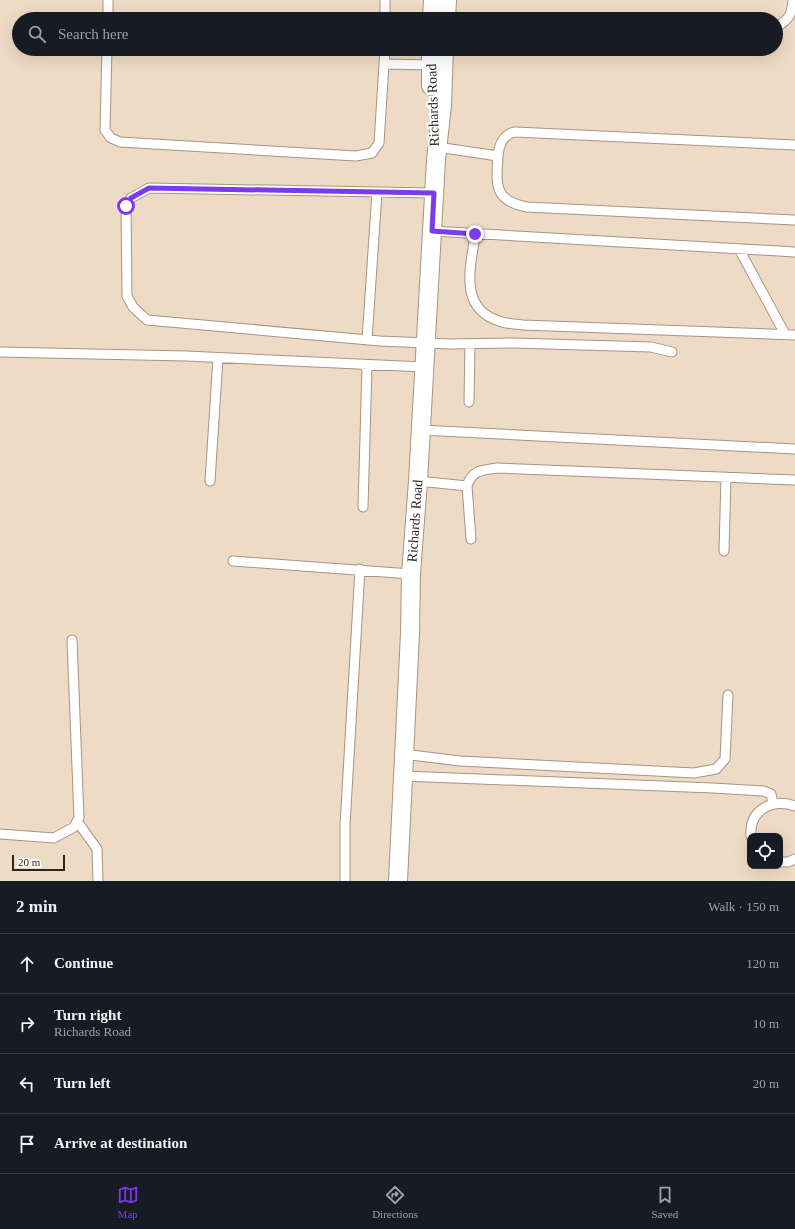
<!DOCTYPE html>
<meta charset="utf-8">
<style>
body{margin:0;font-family:Georgia,serif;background:#242831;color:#f1f3f6}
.controls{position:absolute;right:12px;bottom:12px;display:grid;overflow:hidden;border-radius:8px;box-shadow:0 4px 16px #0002}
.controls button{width:36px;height:36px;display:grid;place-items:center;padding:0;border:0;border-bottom:1px solid #363941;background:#171b24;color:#f1f3f6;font:20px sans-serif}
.scale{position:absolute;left:12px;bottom:10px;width:53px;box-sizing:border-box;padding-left:4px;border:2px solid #2c251d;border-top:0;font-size:11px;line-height:14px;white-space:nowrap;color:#2c251d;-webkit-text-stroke:3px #fff;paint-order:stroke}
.stop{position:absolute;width:12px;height:12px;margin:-9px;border:3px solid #7c3aed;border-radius:50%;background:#fff}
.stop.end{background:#7c3aed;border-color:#fff;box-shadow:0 1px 4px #0008}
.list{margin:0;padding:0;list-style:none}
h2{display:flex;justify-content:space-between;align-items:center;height:52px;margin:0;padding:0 16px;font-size:17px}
h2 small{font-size:13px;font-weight:400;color:#9ea1a6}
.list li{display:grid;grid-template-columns:26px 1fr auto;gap:12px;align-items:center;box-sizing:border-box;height:60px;padding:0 16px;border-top:1px solid #363941}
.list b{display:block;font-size:15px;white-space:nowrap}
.list p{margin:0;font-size:13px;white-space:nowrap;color:#9ea1a6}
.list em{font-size:13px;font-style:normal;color:#9ea1a6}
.icon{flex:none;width:22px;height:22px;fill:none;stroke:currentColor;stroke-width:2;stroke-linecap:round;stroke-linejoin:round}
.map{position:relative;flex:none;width:795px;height:881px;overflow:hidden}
.search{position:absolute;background:#171b24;box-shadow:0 4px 16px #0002;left:12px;right:12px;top:12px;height:44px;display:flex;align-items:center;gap:10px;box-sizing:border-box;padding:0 14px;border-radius:22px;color:#9ea1a6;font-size:15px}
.sheet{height:292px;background:#171b24}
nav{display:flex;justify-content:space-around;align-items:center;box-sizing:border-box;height:56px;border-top:1px solid #363941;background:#171b24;font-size:11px;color:#9ea1a6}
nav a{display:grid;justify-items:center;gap:2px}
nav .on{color:#7c3aed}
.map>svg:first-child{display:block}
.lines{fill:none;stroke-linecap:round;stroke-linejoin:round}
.service-casing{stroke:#a79480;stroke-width:11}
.minor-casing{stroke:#a79480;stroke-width:20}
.service{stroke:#fff;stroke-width:9}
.minor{stroke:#fff;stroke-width:18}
.route{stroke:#7c3aed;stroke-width:5}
.labels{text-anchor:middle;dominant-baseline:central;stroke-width:4;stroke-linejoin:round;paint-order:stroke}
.street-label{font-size:14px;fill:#2c251d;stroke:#fff}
</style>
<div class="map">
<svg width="795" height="881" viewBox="0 0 795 881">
<rect width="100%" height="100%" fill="#eedbc5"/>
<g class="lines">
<!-- service casing -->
<g class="service-casing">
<path id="service" d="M385 0V19
M446 17 511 19
M108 19V0
M776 27C789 20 792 14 793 0
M107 49 105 130 111 138 120 142 356 156 372 153 379 143 385 49
M386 64 431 65
M437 147 498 156C499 144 504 134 515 132L795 145
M498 156C496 185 494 201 527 207L795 220
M434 193 149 188 131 198 126 206 127 296 133 307 147 320 380 341 450 344 513 343 651 347 672 352
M432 231 795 252
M475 235C471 266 458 308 499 321 506 324 516 324 523 325L795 335
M739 249 785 334
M367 340 377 192
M0 352 186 356 424 367
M469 402 470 344
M421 430 795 449
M210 481 218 358
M418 481 467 486
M363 507 367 366
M471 539 467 486C472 470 482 470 497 468L795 480
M724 551 726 477
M233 561 411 574
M403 754 460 761 694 773 716 769 725 759 728 695
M403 776 713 788 763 791 771 794 773 803
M77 821 97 849 98 881
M0 834 54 838 74 827 79 818 72 640
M751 836C749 810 772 798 795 806
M780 862H788L795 859
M345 881V825L360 569"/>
</g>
<!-- minor casing -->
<g class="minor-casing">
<path id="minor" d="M432 19 433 0
M446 19 447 0
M431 49V86
M398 881 410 633 411 574 418 481 436 160 442 105 444 49"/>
</g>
<!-- service -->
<use href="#service" class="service"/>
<!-- minor -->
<use href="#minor" class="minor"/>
</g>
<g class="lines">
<!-- route -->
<path class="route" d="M126 206 131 198 149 188 434 193 432 231 475 234"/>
</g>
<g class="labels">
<!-- street labels -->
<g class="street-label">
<text transform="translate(433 105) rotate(-92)">Richards Road</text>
<text transform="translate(415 521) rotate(-86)">Richards Road</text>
</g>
</g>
</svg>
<div class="controls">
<button><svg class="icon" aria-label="locate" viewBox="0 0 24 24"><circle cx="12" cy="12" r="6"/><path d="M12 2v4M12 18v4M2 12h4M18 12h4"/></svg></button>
</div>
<div class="scale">20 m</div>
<div class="stop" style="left:126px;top:206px"></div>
<div class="stop end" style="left:475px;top:234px"></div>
<div class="search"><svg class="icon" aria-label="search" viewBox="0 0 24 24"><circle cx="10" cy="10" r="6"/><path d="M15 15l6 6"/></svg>Search here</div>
</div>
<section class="sheet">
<h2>2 min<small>Walk · 150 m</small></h2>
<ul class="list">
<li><svg class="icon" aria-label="ahead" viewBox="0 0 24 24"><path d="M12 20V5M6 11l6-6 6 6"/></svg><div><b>Continue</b></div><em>120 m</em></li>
<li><svg class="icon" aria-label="right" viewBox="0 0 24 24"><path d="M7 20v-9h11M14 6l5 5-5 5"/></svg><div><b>Turn right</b><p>Richards Road</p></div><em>10 m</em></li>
<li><svg class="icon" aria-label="left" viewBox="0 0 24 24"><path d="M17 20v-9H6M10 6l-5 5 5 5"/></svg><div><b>Turn left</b></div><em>20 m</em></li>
<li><svg class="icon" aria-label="arrive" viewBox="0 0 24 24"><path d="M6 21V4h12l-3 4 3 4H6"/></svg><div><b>Arrive at destination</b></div></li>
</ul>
</section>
<nav>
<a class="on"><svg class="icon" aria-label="map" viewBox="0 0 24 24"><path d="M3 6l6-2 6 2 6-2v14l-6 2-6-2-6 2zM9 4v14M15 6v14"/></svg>Map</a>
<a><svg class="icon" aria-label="directions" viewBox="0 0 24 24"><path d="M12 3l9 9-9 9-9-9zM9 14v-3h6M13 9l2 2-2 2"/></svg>Directions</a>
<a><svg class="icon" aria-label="saved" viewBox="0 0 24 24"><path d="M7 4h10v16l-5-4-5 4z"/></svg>Saved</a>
</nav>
